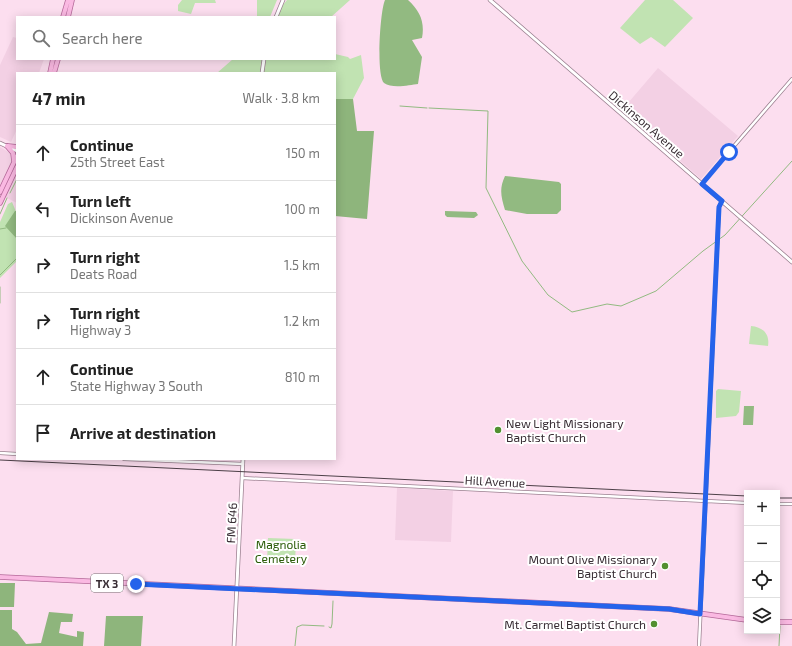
<!DOCTYPE html>
<meta charset="utf-8">
<style>
body{margin:0;font-family:"Exo 2",sans-serif;background:#f6f6f6;color:#222}
.controls{position:absolute;right:12px;bottom:12px;display:grid;overflow:hidden;border-radius:0px;box-shadow:0 2px 10px #0003}
.controls button{width:36px;height:36px;display:grid;place-items:center;padding:0;border:0;border-bottom:1px solid #e0e0e0;background:#fff;color:#222;font:20px sans-serif}
.stop{position:absolute;width:12px;height:12px;margin:-9px;border:3px solid #2563eb;border-radius:50%;background:#fff}
.stop.end{background:#2563eb;border-color:#fff;box-shadow:0 1px 4px #0008}
.list{margin:0;padding:0;list-style:none}
h2{display:flex;justify-content:space-between;align-items:center;height:52px;margin:0;padding:0 16px;font-size:17px}
h2 small{font-size:13px;font-weight:400;color:#767676}
.list li{display:grid;grid-template-columns:26px 1fr auto;gap:12px;align-items:center;box-sizing:border-box;height:56px;padding:0 16px;border-top:1px solid #e0e0e0}
.list b{display:block;font-size:15px;white-space:nowrap}
.list p{margin:0;font-size:13px;white-space:nowrap;color:#767676}
.list em{font-size:13px;font-style:normal;color:#767676}
.icon{flex:none;width:22px;height:22px;fill:none;stroke:currentColor;stroke-width:2;stroke-linecap:round;stroke-linejoin:round}
.map{position:relative;flex:none;width:792px;height:646px;overflow:hidden}
.search{position:absolute;background:#fff;box-shadow:0 2px 10px #0003;left:16px;top:16px;width:320px;height:44px;display:flex;align-items:center;gap:10px;box-sizing:border-box;padding:0 14px;border-radius:0px;color:#767676;font-size:15px}
.panel{position:absolute;background:#fff;box-shadow:0 2px 10px #0003;left:16px;top:72px;width:320px;height:388px;border-radius:0px}
.map>svg:first-child{display:block}
.built{fill:#f3d0e4}
.green{fill:#c1e3b2}
.forest{fill:#8eb57c}
.water{fill:#92ba81}
.lines{fill:none;stroke-linecap:round;stroke-linejoin:round}
.stream{stroke:#92ba81;stroke-width:1}
.tertiary-casing{stroke:#9b8090;stroke-width:4}
.secondary-casing{stroke:#9b8090;stroke-width:4.5}
.primary-casing{stroke:#b46999;stroke-width:5.5}
.tertiary{stroke:#fff;stroke-width:2.5}
.secondary{stroke:#fff;stroke-width:3}
.primary{stroke:#fab9e2;stroke-width:4}
.rail{stroke:#4d4048;stroke-width:1}
.route{stroke:#2563eb;stroke-width:5}
.poi-dot{fill:#529030;stroke:#fff;stroke-width:1.5}
.labels{text-anchor:middle;dominant-baseline:central;stroke-width:4;stroke-linejoin:round;paint-order:stroke}
.shield{fill:#fff;stroke:#746c71;stroke-width:1}
.shield-label{font-size:11px;font-weight:bold;fill:#382d34}
.street-label{font-size:12px;fill:#382d34;stroke:#fff}
.poi-label{font-size:12px;fill:#382d34;stroke:#fff;text-anchor:end}
.park-label{font-size:12px;fill:#295a06;stroke:#fff}
</style>
<div class="map">
<svg width="792" height="646" viewBox="0 0 792 646">
<rect width="100%" height="100%" fill="#fcdeef"/>
<!-- built -->
<path class="built" d="M13 37 17 38V59H44L39 73H17V129L11 142 0 137V65Z
M658 68 738 136 701 179 622 110Z
M0 147 12 154V161L0 188Z
M17 172V203L5 197Z
M397 488 453 491 451 542 395 540Z"/>
<!-- green -->
<path class="green" d="M182 0H215L216 3H195L191 14 178 11V5Z
M257 0H277L270 17H257Z
M287 0H350L331 17H273Z
M645 0H673L693 18 665 47 651 37 640 44 620 28Z
M335 54 348 57 350 59 361 55 364 78 353 99H335V73H217L233 59H335Z
M12 202 17 214V261L0 278V222L8 204Z
M751 326C763 327 770 334 768 346L749 344Z
M718 389 741 391 739 412 736 416 716 418V391Z
M268 538 296 539 295 564 267 562Z"/>
<!-- forest -->
<path class="forest" d="M335 99H353L357 131H374L367 219 335 216Z
M0 583H15L14 607H0Z
M0 610H12V629L17 632 26 644 41 643 49 612 73 614 72 622H61L59 633 77 637V631L84 632 83 646H0Z
M106 616H143L141 646H104Z"/>
<!-- water -->
<path class="water" d="M385 0H408C420 11 425 22 422 38L412 40 422 57 418 84C410 85 392 89 384 83 376 76 380 11 385 0Z
M505 176 559 182 561 184V210L557 214H527L505 210C501 196 499 189 505 176Z
M15 211H17V239L5 226Z
M445 211 476 212 478 215 474 218 447 217 445 215Z
M744 406H754L753 425H743Z"/>
<g class="lines">
<!-- stream -->
<path class="stream" d="M400 106 427 108
M429 108 488 111 486 188 522 261 548 295 572 312 607 304 621 306 656 291 703 251 725 235 792 161
M10 193 17 179
M0 214 7 198
M0 229 6 228
M0 275 17 258
M0 287V303
M329 627 331 628 332 624 333 601
M295 646 297 627 302 625 324 626
M779 646 780 626"/>
<!-- tertiary casing -->
<g class="tertiary-casing">
<path id="tertiary" d="M702 183 792 79
M0 453 17 454
M124 459 243 464
M242 478 747 503
M777 504H792
M699 646 719 207 722 201"/>
</g>
<!-- secondary casing -->
<g class="secondary-casing">
<path id="secondary" d="M490 0 792 262
M276 17 283 0
M262 73 264 59
M0 143 17 151
M234 646 243 459"/>
</g>
<!-- primary casing -->
<g class="primary-casing">
<path id="primary" d="M63 17 68 0
M68 17 72 0
M50 73 53 59
M54 73 58 59
M7 146 13 153 14 161
M8 146 17 147
M0 192 17 156
M0 203 17 167
M0 577 669 609 747 620
M777 622H792"/>
</g>
<!-- tertiary -->
<use href="#tertiary" class="tertiary"/>
<!-- secondary -->
<use href="#secondary" class="secondary"/>
<!-- primary -->
<use href="#primary" class="primary"/>
<!-- rail -->
<path class="rail" d="M0 460 747 496
M777 498H792"/>
</g>
<g class="lines">
<!-- route -->
<path class="route" d="M136 584 669 609 700 614 719 207 722 201 702 184 729 152"/>
</g>
<!-- markers -->
<g class="poi-dot">
<circle cx="498" cy="430" r="4"/>
<circle cx="665" cy="566" r="4"/>
<circle cx="654" cy="624" r="4"/>
</g>
<g class="labels">
<!-- shield labels -->
<rect class="shield" x="91" y="574" width="32" height="18" rx="3"/>
<g class="shield-label">
<text x="107" y="583">TX 3</text>
</g>
<!-- street labels -->
<g class="street-label">
<text transform="translate(647 124) rotate(41)">Dickinson Avenue</text>
<text transform="translate(495 481) rotate(3)">Hill Avenue</text>
<text transform="translate(231 523) rotate(-87)">FM 646</text>
</g>
<!-- poi labels -->
<g class="poi-label">
<text x="506" y="423" text-anchor="start">New Light Missionary<tspan x="506" dy="14">Baptist Church</tspan></text>
<text x="657" y="559">Mount Olive Missionary<tspan x="657" dy="14">Baptist Church</tspan></text>
<text x="646" y="624">Mt. Carmel Baptist Church</text>
</g>
<!-- park labels -->
<g class="park-label">
<text x="281" y="544">Magnolia<tspan x="281" dy="14">Cemetery</tspan></text>
</g>
</g>
</svg>
<div class="controls">
<button>+</button>
<button>−</button>
<button><svg class="icon" aria-label="locate" viewBox="0 0 24 24"><circle cx="12" cy="12" r="6"/><path d="M12 2v4M12 18v4M2 12h4M18 12h4"/></svg></button>
<button><svg class="icon" aria-label="layers" viewBox="0 0 24 24"><path d="M12 4l9 5-9 5-9-5zM3 14l9 5 9-5"/></svg></button>
</div>
<div class="stop" style="left:729px;top:152px"></div>
<div class="stop end" style="left:136px;top:584px"></div>
<div class="search"><svg class="icon" aria-label="search" viewBox="0 0 24 24"><circle cx="10" cy="10" r="6"/><path d="M15 15l6 6"/></svg>Search here</div>
<section class="panel">
<h2>47 min<small>Walk · 3.8 km</small></h2>
<ul class="list">
<li><svg class="icon" aria-label="ahead" viewBox="0 0 24 24"><path d="M12 20V5M6 11l6-6 6 6"/></svg><div><b>Continue</b><p>25th Street East</p></div><em>150 m</em></li>
<li><svg class="icon" aria-label="left" viewBox="0 0 24 24"><path d="M17 20v-9H6M10 6l-5 5 5 5"/></svg><div><b>Turn left</b><p>Dickinson Avenue</p></div><em>100 m</em></li>
<li><svg class="icon" aria-label="right" viewBox="0 0 24 24"><path d="M7 20v-9h11M14 6l5 5-5 5"/></svg><div><b>Turn right</b><p>Deats Road</p></div><em>1.5 km</em></li>
<li><svg class="icon" aria-label="right" viewBox="0 0 24 24"><path d="M7 20v-9h11M14 6l5 5-5 5"/></svg><div><b>Turn right</b><p>Highway 3</p></div><em>1.2 km</em></li>
<li><svg class="icon" aria-label="ahead" viewBox="0 0 24 24"><path d="M12 20V5M6 11l6-6 6 6"/></svg><div><b>Continue</b><p>State Highway 3 South</p></div><em>810 m</em></li>
<li><svg class="icon" aria-label="arrive" viewBox="0 0 24 24"><path d="M6 21V4h12l-3 4 3 4H6"/></svg><div><b>Arrive at destination</b></div></li>
</ul>
</section>
</div>
